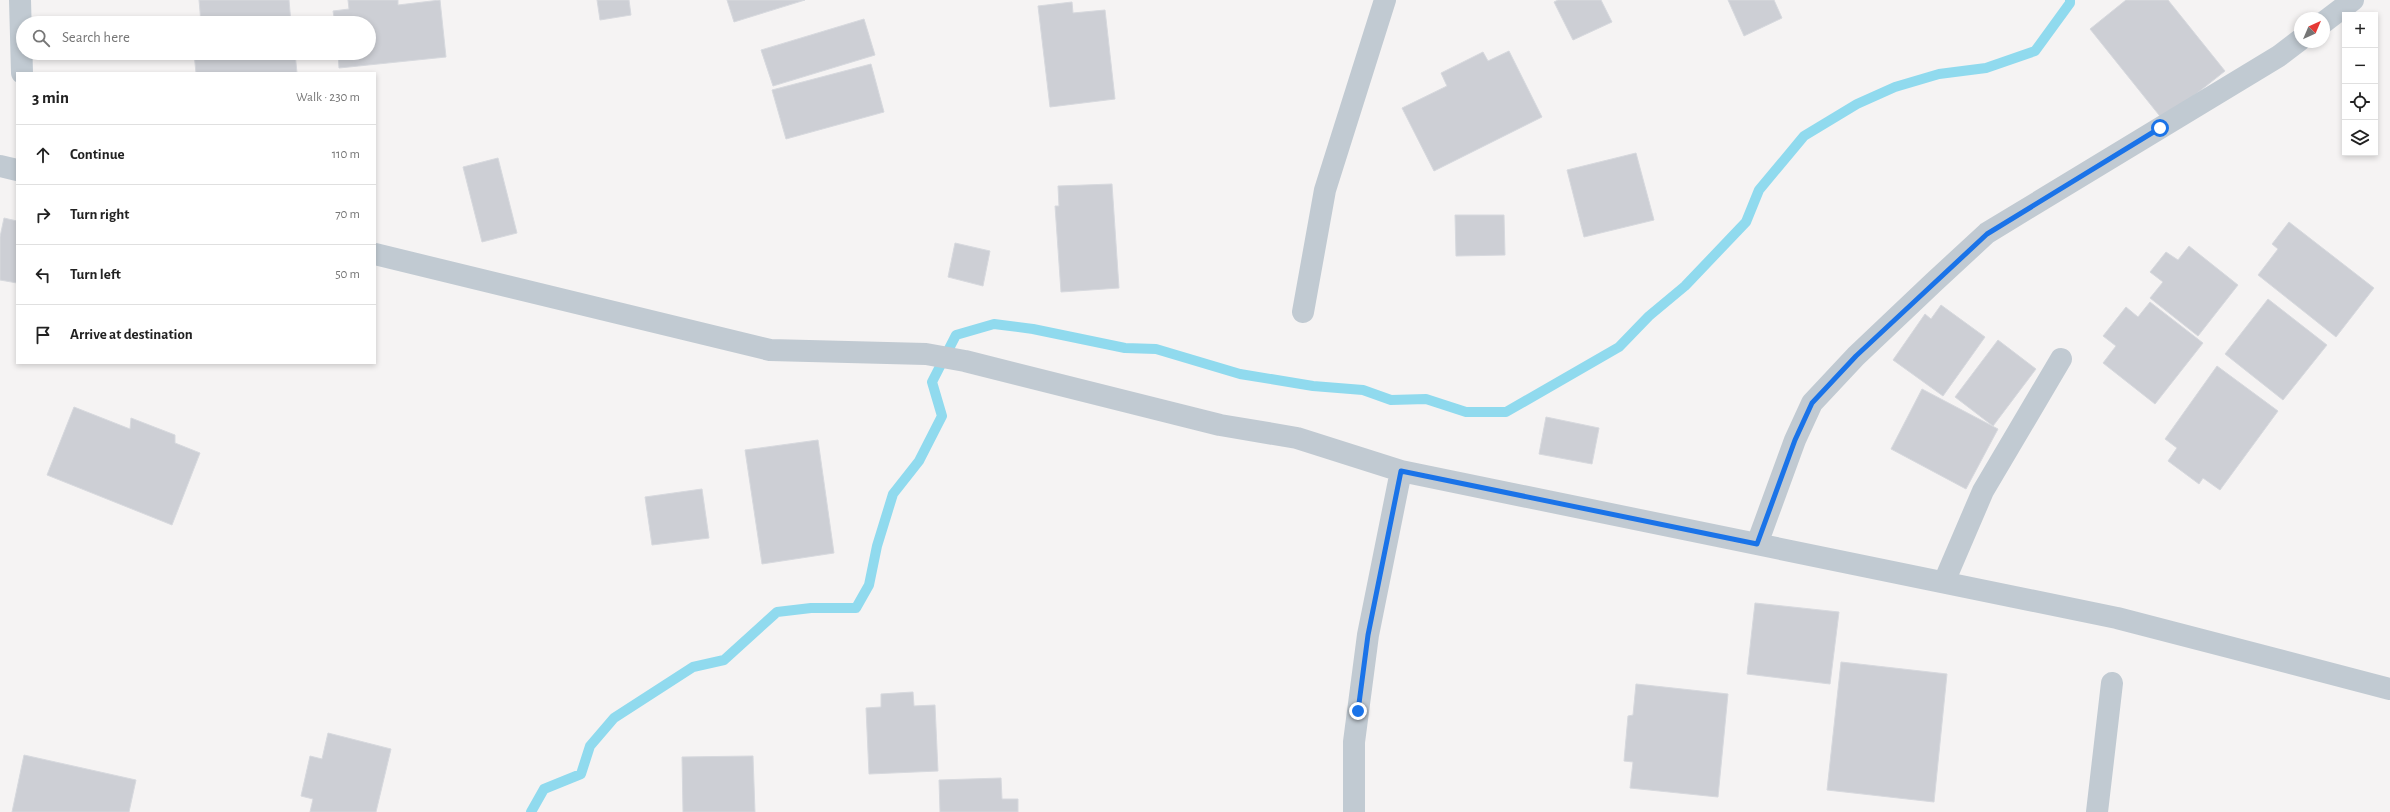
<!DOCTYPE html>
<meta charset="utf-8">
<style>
body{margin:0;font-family:"Alegreya Sans",sans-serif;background:#f6f6f6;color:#222}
.controls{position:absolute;right:12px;top:12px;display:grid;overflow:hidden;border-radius:0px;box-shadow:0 2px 6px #0003}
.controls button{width:36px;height:36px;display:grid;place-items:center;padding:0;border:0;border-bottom:1px solid #e0e0e0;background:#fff;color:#222;font:20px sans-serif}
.compass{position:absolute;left:2294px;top:12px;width:36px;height:36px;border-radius:50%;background:#fff;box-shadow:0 2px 6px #0003;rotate:44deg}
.stop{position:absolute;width:12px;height:12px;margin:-9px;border:3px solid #1a73e8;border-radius:50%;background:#fff}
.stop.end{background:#1a73e8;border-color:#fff;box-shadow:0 1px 4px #0008}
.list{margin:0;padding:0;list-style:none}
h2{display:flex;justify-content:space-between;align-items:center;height:52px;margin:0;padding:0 16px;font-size:17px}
h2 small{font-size:13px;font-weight:400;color:#767676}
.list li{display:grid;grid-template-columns:26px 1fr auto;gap:12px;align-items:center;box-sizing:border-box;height:60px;padding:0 16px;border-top:1px solid #e0e0e0}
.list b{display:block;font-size:15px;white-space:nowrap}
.list em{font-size:13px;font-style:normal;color:#767676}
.icon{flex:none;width:22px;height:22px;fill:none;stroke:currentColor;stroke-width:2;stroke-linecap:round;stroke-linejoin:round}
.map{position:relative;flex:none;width:2390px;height:812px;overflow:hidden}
.search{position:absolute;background:#fff;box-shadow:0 2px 6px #0003;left:16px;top:16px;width:360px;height:44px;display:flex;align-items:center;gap:10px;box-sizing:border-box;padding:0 14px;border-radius:22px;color:#767676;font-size:15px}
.panel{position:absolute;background:#fff;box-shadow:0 2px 6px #0003;left:16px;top:72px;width:360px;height:292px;border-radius:0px}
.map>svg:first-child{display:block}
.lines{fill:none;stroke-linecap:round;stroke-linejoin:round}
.stream{stroke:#90daee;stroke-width:10}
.building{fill:#cdcfd5;stroke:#d7d9de}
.minor{stroke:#c1cad2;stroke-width:22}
.route{stroke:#1a73e8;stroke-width:5}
</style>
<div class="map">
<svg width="2390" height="812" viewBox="0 0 2390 812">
<rect width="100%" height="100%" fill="#f5f3f3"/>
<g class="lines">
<!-- stream -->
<path class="stream" d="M531 812 544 789 581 774 590 746 614 718 693 667 724 660 777 612 811 608H856L869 585 877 546 893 494 919 461 942 416 932 382 956 335 994 324 1033 329 1125 348 1156 349 1240 374 1313 386 1363 390 1391 400 1426 399 1466 412H1506L1619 347 1649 316 1685 286 1746 222 1759 190 1804 136 1857 104 1895 87 1939 74 1986 68 2035 51 2070 3V0"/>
</g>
<!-- building -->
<path class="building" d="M199 0H289L291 23H201Z
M348 0H398V5L440 0 446 57 339 68 338 53H369V23H335L333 11 349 9Z
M597 0H629L631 15 600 20Z
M727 0H805L734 22Z
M1558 0H1601L1612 22 1573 40 1554 2Z
M1728 0H1774L1782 18 1744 36Z
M2126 0H2168L2225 71 2163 120 2090 29Z
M1072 2 1073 13 1105 10 1115 99 1050 107 1038 6Z
M864 19 875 55 773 86 761 50Z
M1509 51 1542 117 1434 171 1402 108 1447 86 1441 73 1483 52 1488 61Z
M194 53H295L297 73H196Z
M871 64 884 112 786 139 772 90Z
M1636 153 1654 220 1584 237 1567 170Z
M498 158 517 233 482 242 463 167Z
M1112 184 1119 288 1061 292 1055 206H1059L1058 186Z
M1455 215H1504L1505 255 1456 256Z
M4 218 17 221V283L0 280V237Z
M2289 222 2374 288 2336 337 2258 275 2278 249 2272 244Z
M955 243 990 251 983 286 948 277Z
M2189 246 2238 285 2198 336 2150 298 2163 282 2150 272 2166 252 2178 260Z
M2268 299 2327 345 2283 400 2225 354Z
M2150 302 2203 343 2155 404 2103 363 2116 346 2103 336 2126 307 2138 317Z
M1941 305 1985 337 1943 396 1893 360 1925 314 1931 319Z
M1998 340 2036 369 1993 426 1955 397Z
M2217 366 2278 411 2220 490 2203 478 2199 484 2168 461 2177 448 2165 439Z
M1922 389 1998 429 1966 489 1891 449Z
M74 407 130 429 131 418 175 435V443L200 453 172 525 47 475Z
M1546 417 1599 428 1592 464 1539 454Z
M818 440 834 553 762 564 745 450Z
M702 489 709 538 652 545 645 497Z
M1755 603 1839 612 1830 684 1747 674Z
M1841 662 1947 674 1934 802 1827 790Z
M1636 684 1728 694 1718 797 1630 788 1633 762 1624 761 1628 716 1633 715Z
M913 692 914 706 935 705 938 771 869 774 866 708 881 707V694Z
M328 733 391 749 376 812H310L313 799 301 796 310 756 322 759Z
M24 755 136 780 129 812H12Z
M753 756 755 812H683L682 757Z
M1001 778 1002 799H1018V812H940L939 780Z"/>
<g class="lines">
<!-- minor -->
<path class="minor" d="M20 0 22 73
M2324 22 2353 0
M0 166 17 170
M375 254 770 350 926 354 965 361 1220 425 1297 438 1401 471 2117 618 2390 689
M1303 312 1325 190 1385 0
M1757 544 1795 440 1812 403 1856 356 1934 282 1987 233 2279 56 2300 40
M1944 582 1983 491 2061 359
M1354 812V742L1368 635 1401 471
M2097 812 2112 683"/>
</g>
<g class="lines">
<!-- route -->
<path class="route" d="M1358 711 1368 635 1401 471 1757 544 1795 440 1812 403 1856 356 1987 234 2160 128"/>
</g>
</svg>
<div class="controls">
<button>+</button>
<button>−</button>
<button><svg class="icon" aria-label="locate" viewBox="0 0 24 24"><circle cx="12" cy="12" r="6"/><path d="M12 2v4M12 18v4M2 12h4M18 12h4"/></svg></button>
<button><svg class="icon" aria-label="layers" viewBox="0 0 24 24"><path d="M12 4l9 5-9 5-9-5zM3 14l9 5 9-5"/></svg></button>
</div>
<svg class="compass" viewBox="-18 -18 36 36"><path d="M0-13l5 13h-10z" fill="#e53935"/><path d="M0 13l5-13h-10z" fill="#767676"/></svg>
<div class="stop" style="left:2160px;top:128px"></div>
<div class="stop end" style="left:1358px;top:711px"></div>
<div class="search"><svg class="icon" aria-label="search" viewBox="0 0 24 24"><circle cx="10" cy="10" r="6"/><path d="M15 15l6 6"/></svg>Search here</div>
<section class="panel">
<h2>3 min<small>Walk · 230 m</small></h2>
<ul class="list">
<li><svg class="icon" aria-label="ahead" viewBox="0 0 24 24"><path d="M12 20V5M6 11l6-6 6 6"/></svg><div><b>Continue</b></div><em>110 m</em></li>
<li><svg class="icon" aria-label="right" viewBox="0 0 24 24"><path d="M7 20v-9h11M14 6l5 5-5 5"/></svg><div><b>Turn right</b></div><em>70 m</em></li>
<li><svg class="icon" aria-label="left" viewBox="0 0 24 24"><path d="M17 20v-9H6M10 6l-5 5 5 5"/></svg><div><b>Turn left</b></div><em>50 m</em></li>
<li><svg class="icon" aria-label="arrive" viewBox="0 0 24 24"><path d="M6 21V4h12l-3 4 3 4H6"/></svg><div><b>Arrive at destination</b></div></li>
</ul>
</section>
</div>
